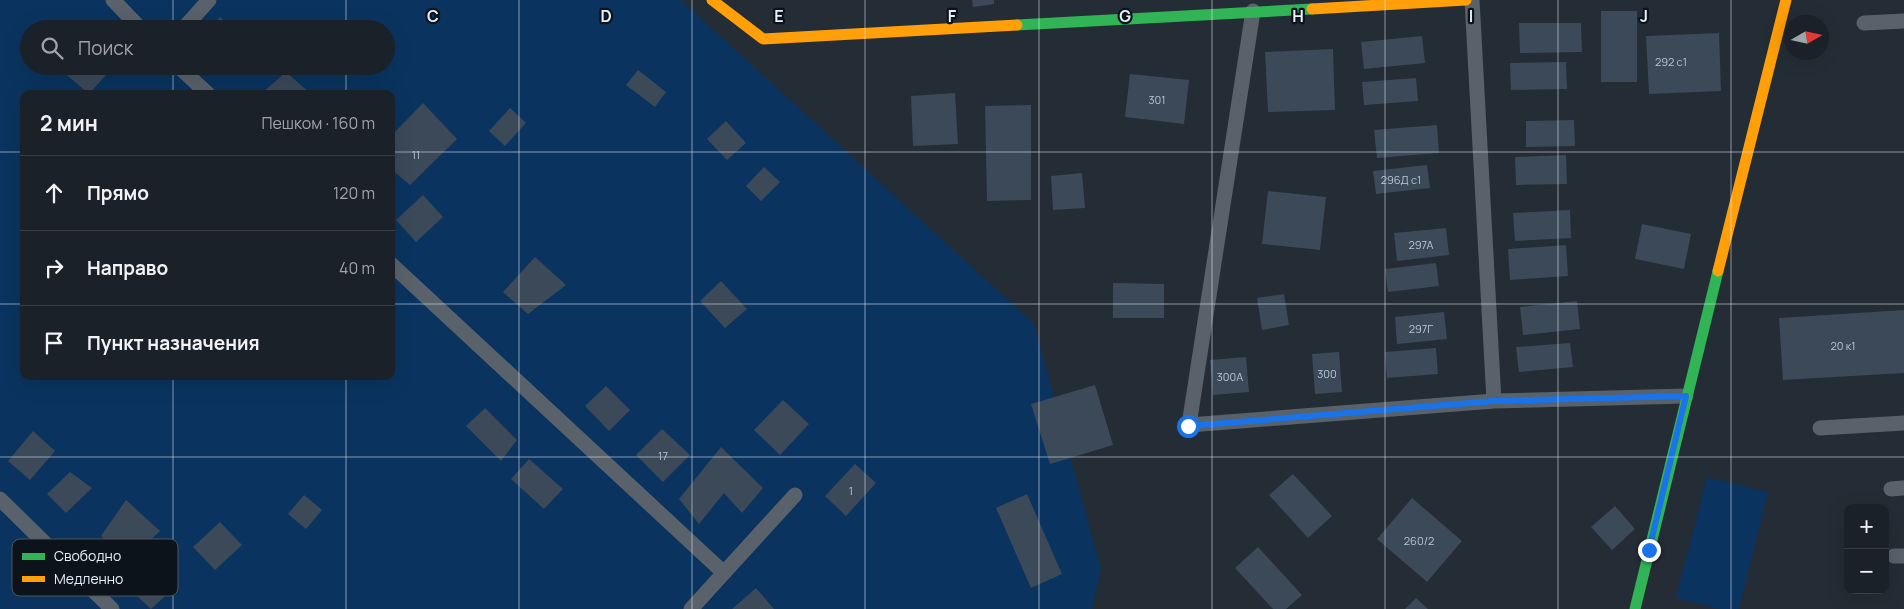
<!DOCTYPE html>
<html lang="ru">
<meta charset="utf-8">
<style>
body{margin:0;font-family:Manrope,sans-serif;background:#242930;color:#f1f3f6}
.controls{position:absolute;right:15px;bottom:15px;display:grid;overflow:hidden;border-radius:10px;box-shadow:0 5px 20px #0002}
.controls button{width:45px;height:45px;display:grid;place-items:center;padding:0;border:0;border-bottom:1px solid #393e45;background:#1b2128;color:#f1f3f6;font:25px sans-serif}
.compass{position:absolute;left:1784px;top:15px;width:45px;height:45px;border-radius:50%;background:#1b2128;box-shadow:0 5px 20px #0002;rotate:81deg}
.stop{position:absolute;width:15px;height:15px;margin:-11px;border:4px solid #1a73e8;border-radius:50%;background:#fff}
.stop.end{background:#1a73e8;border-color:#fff;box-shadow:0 1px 5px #0008}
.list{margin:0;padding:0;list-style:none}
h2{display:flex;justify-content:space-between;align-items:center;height:65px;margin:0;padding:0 20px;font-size:21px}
h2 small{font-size:16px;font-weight:400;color:#a0a3a8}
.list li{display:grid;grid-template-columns:32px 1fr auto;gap:15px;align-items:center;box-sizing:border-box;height:75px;padding:0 20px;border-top:1px solid #393e45}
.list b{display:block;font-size:19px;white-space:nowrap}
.list em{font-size:16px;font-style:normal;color:#a0a3a8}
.icon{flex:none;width:28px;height:28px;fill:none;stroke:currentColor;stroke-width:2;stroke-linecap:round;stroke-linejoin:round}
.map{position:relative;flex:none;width:1904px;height:609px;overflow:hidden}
.search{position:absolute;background:#1b2128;box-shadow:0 5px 20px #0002;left:20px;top:20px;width:375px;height:55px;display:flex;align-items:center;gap:12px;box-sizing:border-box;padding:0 18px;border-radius:28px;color:#a0a3a8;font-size:19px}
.panel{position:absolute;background:#1b2128;box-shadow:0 5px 20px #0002;left:20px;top:90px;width:375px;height:290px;border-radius:10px}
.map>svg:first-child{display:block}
.green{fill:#0a345f;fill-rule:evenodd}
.building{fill:#3b4959}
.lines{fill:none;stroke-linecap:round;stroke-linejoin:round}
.lane{stroke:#59616b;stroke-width:15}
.fast{stroke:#30b455;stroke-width:11}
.slow{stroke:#ff9f0a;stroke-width:11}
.route{stroke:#1a73e8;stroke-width:6}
.grid{fill:none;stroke:#e6effb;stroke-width:1;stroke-opacity:0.55}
.labels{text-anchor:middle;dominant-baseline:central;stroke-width:4.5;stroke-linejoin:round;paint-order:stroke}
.number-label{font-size:11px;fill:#bbc6d2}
.key{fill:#0d131a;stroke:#4e555e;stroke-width:1}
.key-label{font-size:14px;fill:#e6effb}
.grid-label{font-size:16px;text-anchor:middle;font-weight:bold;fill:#e6effb;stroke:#0d131a;stroke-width:4.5;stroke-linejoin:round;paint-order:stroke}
</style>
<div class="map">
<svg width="1904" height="609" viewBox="0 0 1904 609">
<rect width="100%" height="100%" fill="#242c35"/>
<!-- green -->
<path class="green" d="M0 0H681L1034 324 1101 569 1092 609H0ZM29 29H386V66H29ZM24 94H391V376H24Z
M1707 477 1768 492 1739 609H1720L1676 598Z"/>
<!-- building -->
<path class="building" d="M972 0H994V4L973 7Z
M1601 11H1637V82H1601Z
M220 17 233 29H210Z
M1519 23H1581L1582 52 1520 53Z
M1719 33 1721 91 1649 94 1646 36Z
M1422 36 1425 63 1364 69 1361 42Z
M1333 49 1335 110 1268 112 1265 52Z
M1566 62 1567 89 1511 90 1510 63Z
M64 66H114L89 94 61 70Z
M638 70 666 92 655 107 626 85Z
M286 72 311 94H261Z
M1130 74 1189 80 1184 124 1125 117Z
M1416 78 1418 101 1364 105 1362 82Z
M955 93 958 144 913 146 911 96Z
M423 103 457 139 410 185 391 169V136Z
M1031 105V200L987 201 985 106Z
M510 108 526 123 505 146 489 131Z
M1574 120 1575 146 1526 147V121Z
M726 121 746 143 727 160 707 139Z
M1437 125 1439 153 1377 158 1374 130Z
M1566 155 1567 184 1516 185 1515 157Z
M1427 165 1430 188 1376 194 1373 171Z
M764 167 780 182 761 201 746 186Z
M1082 173 1085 208 1053 210 1051 176Z
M1268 191 1326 197 1320 250 1262 244Z
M423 195 443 217 416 242 396 220Z
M1570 210 1571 238 1515 241 1513 213Z
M1642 224 1691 234 1684 269 1635 259Z
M1446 228 1449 255 1397 261 1394 233Z
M1566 245 1568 276 1510 280 1508 249Z
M535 257 566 285 528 314 503 292Z
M1436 263 1439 286 1388 292 1385 269Z
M721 281 747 309 725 328 700 301Z
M1113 283 1164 284V318H1113Z
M1284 294 1289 325 1262 330 1257 298Z
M1577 301 1580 329 1523 335 1520 307Z
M1904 310V373L1783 380 1779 318Z
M1444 312 1447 339 1397 344 1395 317Z
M1570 343 1573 367 1519 372 1516 347Z
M1436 348 1438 374 1387 378 1385 352Z
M1339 352 1342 392 1315 394 1312 354Z
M1246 357 1249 392 1213 395 1210 360Z
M1095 385 1113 445 1050 464 1031 404Z
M606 386 630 410 609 431 585 406Z
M783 400 809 424 780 455 754 430Z
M485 408 517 440 501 461 466 426Z
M662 429 690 455 663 482 636 455Z
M33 431 55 451 30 480 8 461Z
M721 447 763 488 742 513 724 493 699 524 679 499Z
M529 459 563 489 544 509 511 479Z
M855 464 876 483 846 516 825 496Z
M70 472 92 488 66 513 47 494Z
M1293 474 1332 516 1308 538 1269 495Z
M1027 494 1062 574 1031 588 996 508Z
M304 495 322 510 306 529 288 514Z
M1412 498 1462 541 1427 582 1377 539Z
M126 500 160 531 127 562 101 536Z
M1615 506 1635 529 1612 550 1591 527Z
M220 522 242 545 215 570 193 547Z
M1258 547 1302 595 1286 609H1273L1235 568Z
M162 566 176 586 151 609 136 595Z
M756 588 774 609H732Z
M1416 598 1428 609H1405Z"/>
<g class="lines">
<!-- lane -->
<path class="lane" d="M113 0 141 29
M1472 0 1494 401
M1253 11 1189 425 1494 401 1686 396
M1864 23 1904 21
M183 29 209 0
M178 66 208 94
M391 264 724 573
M1820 428 1904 423
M1891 489 1904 488
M0 499 112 609
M1894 556H1904
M691 609 795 495"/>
<!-- fast -->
<path class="fast" d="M1017 25 1312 9
M1635 609 1718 271"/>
<!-- slow -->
<path class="slow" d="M712 0 763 39 1017 25
M1312 9 1466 0
M1718 271 1786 0"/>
</g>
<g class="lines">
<!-- route -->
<path class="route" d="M1188 426 1494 401 1686 396 1649 550"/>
</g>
<!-- grid -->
<path class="grid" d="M173 0V29M346 0V29M519 0V609M692 0V609M865 0V609M1039 0V609M1212 0V609M1385 0V609M1558 0V609M1731 0V609M173 66V94M346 66V94M0 152H24M391 152H1904M0 304H24M391 304H1904M173 376V609M346 376V609M0 457H1904"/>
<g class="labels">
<!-- number labels -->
<g class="number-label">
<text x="1671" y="61">292 с1</text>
<text x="1157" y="99">301</text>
<text x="416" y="154">11</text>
<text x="1401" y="179">296Д с1</text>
<text x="1421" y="244">297А</text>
<text x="1421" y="328">297Г</text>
<text x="1843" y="345">20 к1</text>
<text x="1327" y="373">300</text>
<text x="1230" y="376">300А</text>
<text x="663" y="455">17</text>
<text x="851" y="490">1</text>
<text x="1419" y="540">260/2</text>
</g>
</g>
<!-- legend -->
<rect x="12" y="539" width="166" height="57" rx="8" class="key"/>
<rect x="22" y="553" width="23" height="7" fill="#30b455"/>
<rect x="22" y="576" width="23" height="6" fill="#ff9f0a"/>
<g class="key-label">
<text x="54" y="561">Свободно</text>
<text x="54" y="584">Медленно</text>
</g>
<g class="grid-label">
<text x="433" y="22">C</text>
<text x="606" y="22">D</text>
<text x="779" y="22">E</text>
<text x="952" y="22">F</text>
<text x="1125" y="22">G</text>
<text x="1298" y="22">H</text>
<text x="1471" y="22">I</text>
<text x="1644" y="22">J</text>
</g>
</svg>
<div class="controls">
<button>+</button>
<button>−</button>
</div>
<svg class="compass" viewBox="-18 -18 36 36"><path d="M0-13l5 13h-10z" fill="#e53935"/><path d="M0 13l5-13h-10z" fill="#a0a3a8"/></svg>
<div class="stop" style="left:1188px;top:426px"></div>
<div class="stop end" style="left:1649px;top:550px"></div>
<div class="search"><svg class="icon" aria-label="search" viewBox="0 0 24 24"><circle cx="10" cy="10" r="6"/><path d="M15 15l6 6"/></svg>Поиск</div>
<section class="panel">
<h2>2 мин<small>Пешком · 160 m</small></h2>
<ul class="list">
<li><svg class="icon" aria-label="ahead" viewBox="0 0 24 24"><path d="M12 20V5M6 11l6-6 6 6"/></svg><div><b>Прямо</b></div><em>120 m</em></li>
<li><svg class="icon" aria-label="right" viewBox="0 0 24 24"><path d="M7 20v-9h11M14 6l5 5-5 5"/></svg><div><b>Направо</b></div><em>40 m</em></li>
<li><svg class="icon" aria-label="arrive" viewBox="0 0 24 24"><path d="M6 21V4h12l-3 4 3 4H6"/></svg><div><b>Пункт назначения</b></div></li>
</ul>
</section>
</div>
